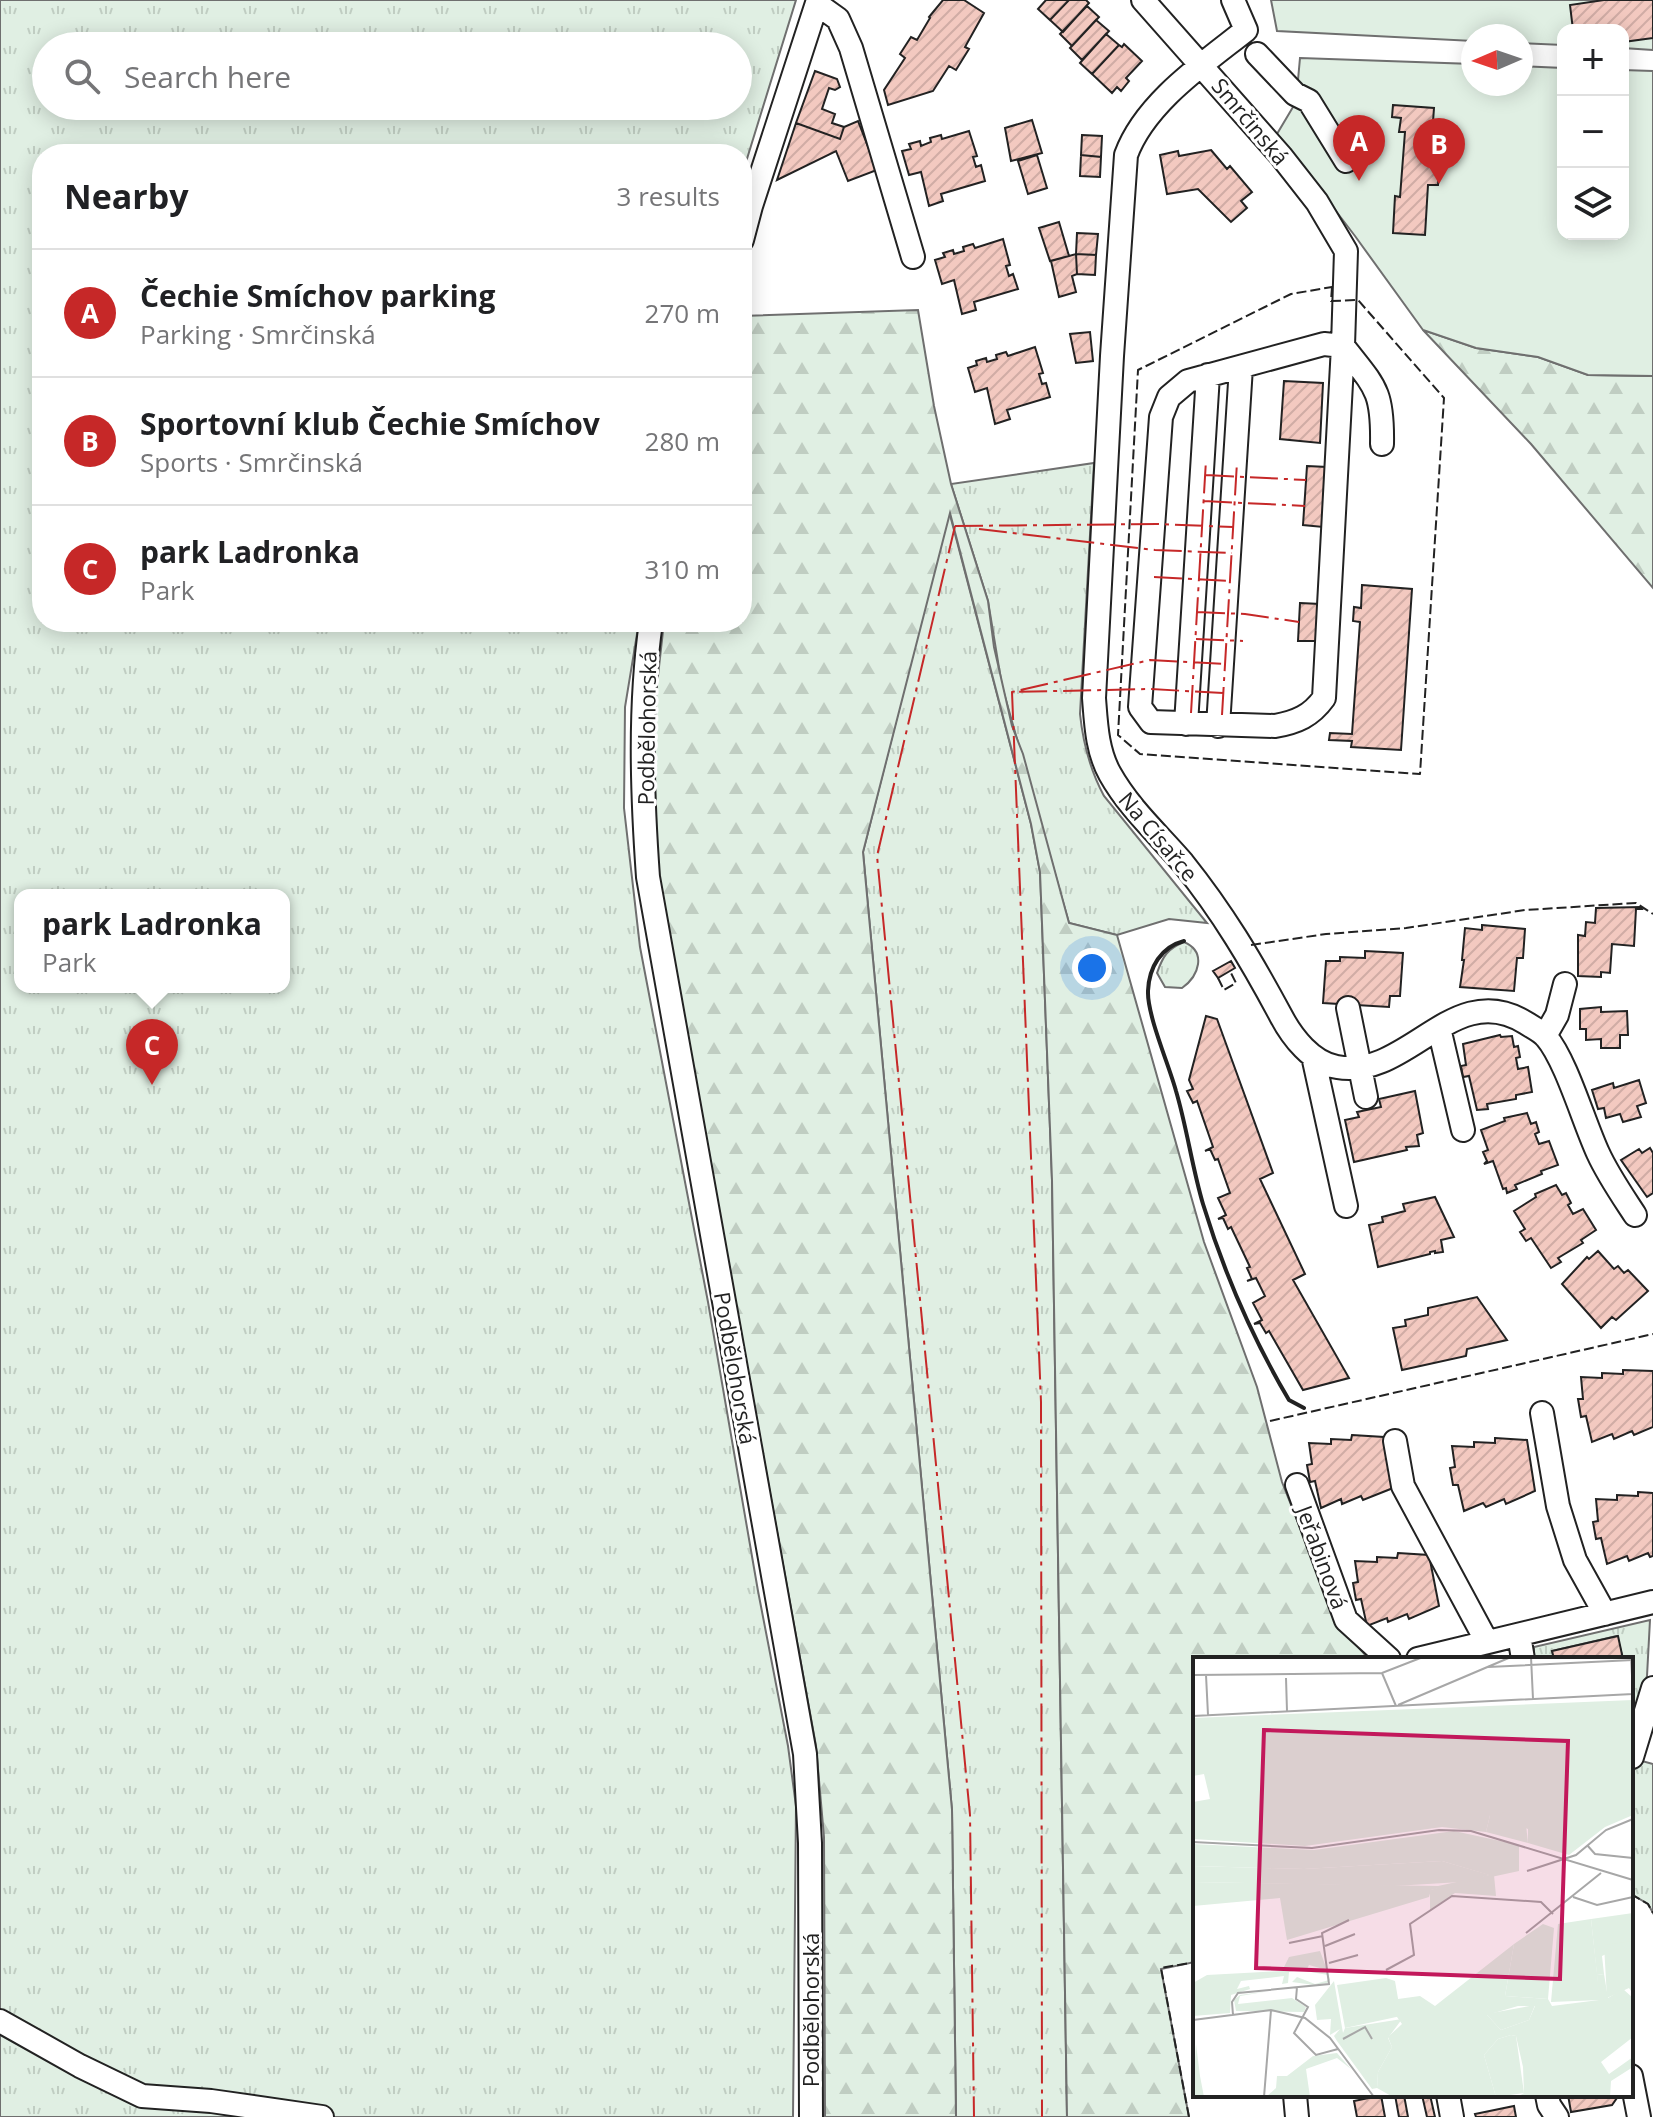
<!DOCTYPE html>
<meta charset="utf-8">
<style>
body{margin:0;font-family:"Open Sans",sans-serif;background:#f6f6f6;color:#202124}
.controls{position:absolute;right:24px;top:24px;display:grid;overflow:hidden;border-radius:16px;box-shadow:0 4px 20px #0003}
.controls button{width:72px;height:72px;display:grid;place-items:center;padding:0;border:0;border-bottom:2px solid #e0e0e0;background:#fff;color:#202124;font:40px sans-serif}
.compass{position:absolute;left:1461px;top:24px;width:72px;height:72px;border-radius:50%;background:#fff;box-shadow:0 4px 20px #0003;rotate:268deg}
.you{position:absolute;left:1092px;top:968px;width:28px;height:28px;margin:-20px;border:6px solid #fff;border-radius:50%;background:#1a73e8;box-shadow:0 0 0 12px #1a73e833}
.badge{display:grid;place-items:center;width:52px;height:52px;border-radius:50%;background:#c62828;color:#fff;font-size:26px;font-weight:700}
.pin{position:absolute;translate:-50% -66px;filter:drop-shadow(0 2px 4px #0008)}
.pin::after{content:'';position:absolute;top:42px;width:28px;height:24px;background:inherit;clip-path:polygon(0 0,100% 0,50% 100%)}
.popup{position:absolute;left:14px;top:889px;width:276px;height:104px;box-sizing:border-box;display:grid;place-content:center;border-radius:16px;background:#fff;filter:drop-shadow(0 2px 6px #0005);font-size:26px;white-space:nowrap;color:#757577}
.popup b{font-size:30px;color:#202124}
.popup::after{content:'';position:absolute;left:50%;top:100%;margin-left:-16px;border:16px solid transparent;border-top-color:#fff}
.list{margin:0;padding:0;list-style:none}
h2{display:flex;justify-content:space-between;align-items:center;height:104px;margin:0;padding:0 32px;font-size:34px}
h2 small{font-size:26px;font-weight:400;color:#757577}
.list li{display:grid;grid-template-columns:52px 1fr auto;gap:24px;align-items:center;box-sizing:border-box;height:128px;padding:0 32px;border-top:2px solid #e0e0e0}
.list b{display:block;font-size:30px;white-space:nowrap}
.list p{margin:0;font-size:26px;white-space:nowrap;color:#757577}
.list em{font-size:26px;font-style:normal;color:#757577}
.icon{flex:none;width:44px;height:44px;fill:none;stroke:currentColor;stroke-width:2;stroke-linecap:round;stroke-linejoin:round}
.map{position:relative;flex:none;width:1653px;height:2117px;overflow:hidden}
.search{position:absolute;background:#fff;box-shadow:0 4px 20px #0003;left:32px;top:32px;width:720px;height:88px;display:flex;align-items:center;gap:20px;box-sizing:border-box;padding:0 28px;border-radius:44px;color:#757577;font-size:30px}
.panel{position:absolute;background:#fff;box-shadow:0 4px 20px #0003;left:32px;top:144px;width:720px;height:488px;border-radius:32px}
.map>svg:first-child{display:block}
.grass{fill:url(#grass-tufts);stroke:#6f6f6f;stroke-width:2;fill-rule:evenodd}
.forest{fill:url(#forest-firs);stroke:#6f6f6f;stroke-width:2}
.pitch{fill:#e0efe3;stroke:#6f6f6f;stroke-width:2}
.building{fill:url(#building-hatch);stroke:#222;stroke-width:2}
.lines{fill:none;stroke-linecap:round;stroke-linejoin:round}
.minor-casing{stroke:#222;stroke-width:26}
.minor{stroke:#fff;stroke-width:22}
.fence{stroke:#222;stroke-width:2;stroke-dasharray:10 4;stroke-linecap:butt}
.wall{stroke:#222;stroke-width:4}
.power{stroke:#c62828;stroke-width:2;stroke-dasharray:28 6 4 6;stroke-linecap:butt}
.labels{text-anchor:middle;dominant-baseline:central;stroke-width:6;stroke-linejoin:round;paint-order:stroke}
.street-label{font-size:22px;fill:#222;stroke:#fff}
.inset-road{fill:none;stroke:#a7a7a7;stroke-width:2}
.view{fill:#c2185b;fill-opacity:0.15;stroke:#c2185b;stroke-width:4}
.inset-edge{fill:none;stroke:#222;stroke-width:4}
</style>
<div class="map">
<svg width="1653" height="2117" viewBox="0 0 1653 2117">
<defs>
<pattern id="grass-tufts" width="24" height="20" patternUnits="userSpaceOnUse" patternTransform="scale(2)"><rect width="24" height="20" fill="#e0efe3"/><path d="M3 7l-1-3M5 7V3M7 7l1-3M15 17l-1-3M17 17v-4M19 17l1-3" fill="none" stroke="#c0cdc2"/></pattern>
<pattern id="forest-firs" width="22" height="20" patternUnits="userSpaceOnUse" patternTransform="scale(2)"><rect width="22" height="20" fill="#e0efe3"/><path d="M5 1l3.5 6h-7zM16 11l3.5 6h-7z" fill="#c0cdc2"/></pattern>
<pattern id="building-hatch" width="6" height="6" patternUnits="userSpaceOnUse" patternTransform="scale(2)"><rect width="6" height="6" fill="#f3c9c0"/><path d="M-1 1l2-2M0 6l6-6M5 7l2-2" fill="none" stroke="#d0aca5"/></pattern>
</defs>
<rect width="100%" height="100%" fill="#fff"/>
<!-- grass -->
<path class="grass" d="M0 0H796L742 175V154H42V622H639L625 707 624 808 640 947 708 1302 758 1591 788 1746 796 1806 793 2117H0ZM46 46H738V106H46ZM20 895H284V987H20Z
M1094 463 1080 714C1083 743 1090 770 1104 796L1207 923 1169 919 1117 935 1069 923 1002 686 988 601 951 484Z
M949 511 1031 824 1040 872 1052 1180 1067 2117H956L952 1810 863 852Z
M1184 942C1207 952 1199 976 1182 988L1165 987 1157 973C1163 956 1167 949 1184 942Z
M1650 1620 1647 1676 1631 1726V1659H1623L1617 1636 1552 1651 1554 1659H1534V1647Z
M1631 1758 1653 1764V1913L1648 1904 1631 1894Z"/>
<!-- forest -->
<path class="forest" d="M918 310 934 406 951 484 988 601 994 647 1012 726 1023 754 1069 923 1117 935 1204 1242 1257 1387 1282 1482 1339 1626 1369 1659H1195V1962L1161 1969 1189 2117H1067L1052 1180 1040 872 1031 824 950 513 863 852 952 1810 956 2117H825L824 1837 816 1746 659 883 653 773 656 694 664 622H742V316Z
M1423 330 1476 348 1538 357 1588 375 1653 376V588L1531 444Z"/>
<!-- pitch -->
<path class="pitch" d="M1271 0H1653V50L1623 48V30H1563V45L1521 43V36H1473V41L1277 31Z
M1300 58 1473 64V84H1521V66L1563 68V234H1623V70L1653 71V376L1588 375 1538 357 1476 348 1423 330 1355 236 1277 134 1296 102Z"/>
<!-- building -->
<path class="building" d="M943 0H964L984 13 965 47 969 49 956 70 949 66 933 91 888 105 884 90 905 58 900 54 911 37 917 40 930 18 929 17Z
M1046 0H1069L1050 20 1038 9Z
M1069 0H1086L1089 3 1063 32 1050 20Z
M1604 0H1653V38L1623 42V30H1573L1570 5Z
M1087 6 1099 17 1072 46 1060 34Z
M1096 20 1109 31 1082 60 1070 48Z
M1106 34 1119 45 1092 74 1080 63Z
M1124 44 1142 61 1126 78 1129 81 1121 91 1117 87 1112 93 1092 74 1119 45 1122 47Z
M815 71 837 79 840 87 835 90 829 88 822 109 835 114 832 123 844 127 840 139 796 123Z
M1393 105 1434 108 1431 149 1441 150 1438 185H1428L1425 235 1393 233 1395 196 1400 197 1405 132H1399L1401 118 1392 117Z
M1032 120 1042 153 1011 161 1005 128Z
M858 121 877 170 848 181 836 151 777 180 796 123 840 139 844 127Z
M969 131 977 156 973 157 976 167 981 165 985 181 941 194 943 201 929 206 921 172 909 175 902 151 911 149 909 144 920 141 921 146 931 142 930 138 941 135 942 139Z
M1082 135 1102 136 1101 157 1081 155Z
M1211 150 1227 169 1230 166 1252 192 1241 201 1247 208 1231 222 1198 189 1167 194 1160 155 1178 151 1179 156Z
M1037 155 1047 188 1028 194 1018 161Z
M1081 155 1101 157 1100 177 1080 176Z
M1059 222 1069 256 1050 261 1039 228Z
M1077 233 1098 234 1096 255 1076 254Z
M1003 239 1010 265 1006 266 1009 276 1013 274 1018 289 974 302 976 310 962 314 954 280 942 284 935 260 945 257 943 253 953 250 954 254 964 251 963 247 973 244 975 248Z
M1076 254 1077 274 1072 276 1076 292 1059 297 1051 261Z
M1076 254 1096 255 1095 275 1077 274Z
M1090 332 1093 361 1076 363 1070 334Z
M1035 347 1043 373 1039 374 1042 384 1046 383 1050 397 1007 410 1010 419 995 424 987 388 975 392 968 368 977 365 976 361 986 358 987 362 997 359 996 355 1006 352 1008 356Z
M1284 381 1323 383 1320 443 1280 439Z
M1307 466 1327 467 1323 527 1303 525Z
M1362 585 1412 589 1401 750 1351 747 1352 741 1329 740 1330 733 1352 734 1360 622 1353 621 1354 607 1361 608Z
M1300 603 1320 604 1318 641H1298Z
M1641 907 1642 909H1636L1634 946 1612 944 1610 973 1601 972V977L1578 976V935L1585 936 1586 922 1595 923 1596 908Z
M1482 925 1525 929 1523 958H1517L1514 991 1460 987 1464 960H1462L1465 928 1482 930Z
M1365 951 1403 953 1400 996H1390L1389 1007 1323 1003 1326 961H1340V957L1365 958Z
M1231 961 1235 968 1218 978 1213 971Z
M1601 1007V1012L1627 1011 1628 1035H1620V1048H1601V1039L1586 1040V1029H1580V1009Z
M1206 1016 1217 1019 1273 1173 1260 1179 1305 1274 1293 1280 1349 1378 1303 1390 1269 1331 1266 1333 1260 1323 1254 1324 1262 1320 1253 1303 1265 1296 1256 1278 1247 1281 1252 1279 1247 1268 1250 1267 1231 1227 1228 1229 1223 1218 1218 1219 1226 1215 1218 1198 1230 1193 1218 1159 1215 1160 1210 1149 1205 1151 1213 1147 1197 1101 1193 1103 1187 1091 1193 1089 1189 1080Z
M1500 1035 1501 1037 1512 1036 1514 1047 1518 1046 1520 1057 1516 1058 1518 1069 1528 1067 1532 1092 1516 1095V1099L1487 1104 1488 1109 1477 1110 1469 1076 1463 1077 1461 1066 1466 1065 1463 1044Z
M1639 1080 1646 1103 1637 1106 1641 1117 1623 1122 1620 1114 1606 1118 1604 1108 1598 1109 1592 1090 1613 1083 1614 1088Z
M1415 1091 1423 1133 1417 1135 1419 1146 1406 1147 1407 1150 1354 1162 1345 1120 1359 1117 1357 1112 1381 1107 1379 1099Z
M1527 1113 1531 1124 1536 1122 1539 1132 1535 1134 1539 1144 1549 1141 1558 1165 1541 1171 1542 1174 1515 1185 1517 1189 1507 1193 1506 1188 1503 1189 1493 1161 1484 1164 1487 1161 1483 1152 1488 1150 1481 1130 1505 1121 1504 1118Z
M1650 1148 1653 1153V1193L1647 1197 1621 1160 1639 1149 1642 1153Z
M1556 1185 1562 1195 1566 1193 1571 1203 1568 1205 1573 1214 1583 1209 1596 1230 1581 1240 1583 1243 1558 1258 1561 1262 1551 1268 1531 1238 1526 1241 1520 1232 1525 1229 1514 1211 1536 1197 1535 1194Z
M1435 1197 1454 1237 1441 1240 1443 1252 1435 1253V1251L1430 1252V1254L1378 1267 1369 1225 1383 1222 1382 1217 1405 1211 1403 1204Z
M1598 1251 1614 1269 1618 1266 1624 1273 1628 1270 1648 1291 1616 1320 1612 1317 1601 1328 1562 1284 1587 1257 1589 1259Z
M1477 1297 1507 1340 1467 1349 1466 1356 1402 1370 1393 1328 1406 1326 1405 1320 1428 1315V1308Z
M1623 1370 1653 1371V1427L1634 1435 1632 1431 1614 1439 1612 1434 1592 1442 1586 1416 1581 1417 1578 1399H1583L1581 1377 1602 1378V1373L1623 1374Z
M1352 1435 1384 1437 1393 1488 1363 1500 1361 1496 1342 1504 1341 1499 1321 1508 1315 1481 1310 1482 1307 1465 1312 1464 1309 1443 1331 1444V1439L1351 1440Z
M1495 1438 1527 1440 1535 1491 1506 1504 1504 1499 1486 1507 1483 1503 1464 1511 1458 1485H1453L1450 1468 1455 1467 1452 1446 1474 1447V1442L1495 1443Z
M1638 1492 1653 1493V1556L1650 1557 1648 1553 1629 1561 1627 1556 1607 1564 1601 1538 1596 1539 1593 1522 1598 1521 1596 1499 1617 1500V1495L1638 1496Z
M1398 1553 1429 1555 1439 1606 1409 1619 1407 1614 1388 1622 1387 1618 1367 1626 1361 1599 1356 1600 1353 1583 1358 1582 1355 1561 1377 1562V1557L1397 1558Z
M1618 1636 1623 1659H1554L1552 1651Z
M1369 2095H1381L1385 2117H1357L1354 2101 1369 2098Z
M1395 2095H1404L1408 2117H1399Z
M1422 2095H1430L1435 2117H1427Z
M1568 2095H1619L1612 2105 1571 2112Z
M1514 2106 1516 2117H1476L1475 2114Z"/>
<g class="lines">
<!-- minor casing -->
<g class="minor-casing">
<path id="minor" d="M1143 0 1281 156 1317 202 1346 251 1343 346 1324 698C1311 716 1297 722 1275 726L1151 722 1140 707 1161 417 1169 397 1188 381 1324 344 1343 346C1375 387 1383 390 1382 444
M1233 0 1246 30C1203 64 1145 103 1126 155L1112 356 1094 698C1096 724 1097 751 1110 774 1129 808 1158 834 1183 863 1223 913 1251 960 1281 1016 1292 1037 1312 1063 1337 1067 1408 1080 1454 977 1526 1023 1532 1027 1541 1031 1546 1037 1566 1060 1584 1123 1598 1153 1608 1175 1622 1195 1635 1215
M817 4 838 19 851 48 913 257
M1257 54 1295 94 1309 101 1346 161
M742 240 751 206 818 0
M651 622C639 706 642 793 648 877L805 1754 810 1843 811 2117
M1186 724 1208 375
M1218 726 1241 367
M1348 1008 1366 1097
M1439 1028 1463 1130
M1545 1036 1557 1015 1565 984
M1313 1056 1346 1206
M1542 1413 1558 1506 1575 1560 1605 1614
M1395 1441 1403 1486 1487 1642
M1297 1485 1346 1620 1389 1659
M1519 1635 1523 1659
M1418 1659 1653 1602
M1632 1757 1653 1688
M0 2021 80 2066 142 2096 211 2101 322 2117
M1631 2076 1639 2117
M1295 2095 1297 2117
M1448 2095 1452 2117
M1547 2095 1549 2105 1557 2117"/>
</g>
<!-- minor -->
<use href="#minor" class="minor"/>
<!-- fence -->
<path class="fence" d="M1332 287 1331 301 1358 300 1444 398 1420 774 1140 754 1118 735 1138 370 1291 294Z
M1251 945 1326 934 1406 928 1525 910 1636 903 1653 914
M1218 978 1224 990 1236 983 1230 971
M1270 1421 1653 1334
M1631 1894 1648 1904 1653 1913
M1189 2117 1161 1968 1195 1962"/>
<!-- wall -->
<path class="wall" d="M1184 941C1161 947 1149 967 1148 991 1147 1015 1169 1065 1176 1091 1187 1128 1192 1167 1203 1204 1224 1273 1253 1339 1289 1400L1304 1408"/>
<!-- power -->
<path class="power" d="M1206 475 1306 480
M1204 501 1305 506
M955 526 877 856 970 1815 974 2117
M955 526 1157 524 1233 527
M979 529 1155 550 1232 553
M1154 577 1230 581
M1197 612 1245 614 1299 622
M1196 639 1243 641
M1012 692 1041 1402 1042 2117
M1223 693 1149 689 1012 692 1150 660 1225 664
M1191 713 1206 460
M1222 715 1237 462"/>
</g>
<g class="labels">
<!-- street labels -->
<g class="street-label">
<text transform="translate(1251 121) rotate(50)">Smrčinská</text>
<text transform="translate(646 728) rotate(-89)">Podbělohorská</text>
<text transform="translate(1159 836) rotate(50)">Na Císařce</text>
<text transform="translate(736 1368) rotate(80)">Podbělohorská</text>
<text transform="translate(1323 1557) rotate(70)">Jeřabinová</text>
<text transform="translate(810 2010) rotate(-90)">Podbělohorská</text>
</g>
</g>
<!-- overview -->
<g transform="translate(1193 1657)">
<rect width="440" height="440" fill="#fff"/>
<path d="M440 43V158L412 170 376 198 335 186V172L297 158 293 175 249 170 112 189 0 182V145L17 142 11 117 0 119V61ZM249 204 297 218 274 224 301 218 303 239 262 236 237 253V233L268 225 201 229 0 225V209L111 212ZM440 256V284L409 299 411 317 404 318 398 262ZM127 294 134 313 116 308 114 312 135 316 137 323 134 326 121 328 99 325 104 320 122 327 136 323 135 318 106 313 96 315 95 326 89 327 91 319 48 324 44 332 56 329 57 332 38 338 37 356 0 359V326L14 318 89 314 96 300ZM141 324 150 376 152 371 209 362 195 381 199 390 185 415 184 431 179 432 144 384 141 379 147 372 137 378 138 362 124 363 122 348ZM77 334 47 339 45 347 99 341 113 350 111 355 43 354 41 343 47 338ZM342 348 336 363 308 373 293 357ZM318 378 323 379 331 436 303 440 291 398 305 382Z" fill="#e0efe3"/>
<path d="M261 174 326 188V214L238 233 236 240 94 283 87 241 0 249V225L245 229 296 218 249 204 111 212 0 209V187L121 193ZM321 287 312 339 355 342 359 349 406 343 404 318 411 317 415 341 430 332 440 341V380L408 405 416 417 440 400V410L418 424 417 440H324L331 436 330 410 323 379 318 378 305 382 291 398 303 440H200L184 431 185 415 199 390 195 380 209 367 204 360 205 342 227 339 242 349ZM325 349H342L336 363 308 373 294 358ZM144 396 158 412 144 401 113 412 117 440H73L83 431 84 419H94L120 399Z" fill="#e0efe3" fill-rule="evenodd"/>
<path d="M3 387 7 419 11 440H0Z" fill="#e0efe3"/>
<path d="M314 155 332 159 335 186 293 175 297 158Z" fill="#e0efe3"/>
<path d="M428 52 431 79 403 80 402 54ZM26 110 28 117 33 116 38 135 33 137 31 128 17 132 12 114ZM398 262 407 343 358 345 365 267ZM350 267 361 271 355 342 312 339 321 287ZM440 284V337L436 331 414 341 411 288ZM193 321 202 324 208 359 152 371 144 328Z" fill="#e0efe3"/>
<path class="inset-road" d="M338 0 340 42M438 0 440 37M295 10 440 3M189 16 203 49M0 18 189 16 230 0M13 18 15 58M93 21 94 54M205 48 318 0M0 59 440 37M0 185 119 191 246 173 278 174 440 223M394 188 402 197 440 201M334 214 383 198 413 173 440 162M380 240 404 248 440 240M333 276 408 216M96 286 130 279M132 289 162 277M136 306 165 298M193 313 221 298 217 267 259 239 348 245 360 257M104 330 103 342 115 350 101 376 123 398 145 392M40 358 39 345 45 336 136 327 129 276 156 263M0 363 78 353 112 361 137 381 181 440M150 382 172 370 179 382M71 440 78 353"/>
<path class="view" d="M71 73 375 84 367 322 63 311Z"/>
<rect width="440" height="440" class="inset-edge"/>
</g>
</svg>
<div class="controls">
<button>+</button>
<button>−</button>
<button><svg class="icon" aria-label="layers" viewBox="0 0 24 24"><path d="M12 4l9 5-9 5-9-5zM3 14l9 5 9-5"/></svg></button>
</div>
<svg class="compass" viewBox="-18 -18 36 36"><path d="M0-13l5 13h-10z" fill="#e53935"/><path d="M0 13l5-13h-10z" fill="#757577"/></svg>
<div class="you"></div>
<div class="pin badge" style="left:1359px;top:181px">A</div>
<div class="pin badge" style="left:1439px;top:184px">B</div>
<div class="pin badge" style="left:152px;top:1085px">C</div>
<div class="popup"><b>park Ladronka</b>Park</div>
<div class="search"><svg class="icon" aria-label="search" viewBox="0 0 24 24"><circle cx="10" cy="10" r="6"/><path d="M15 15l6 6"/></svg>Search here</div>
<section class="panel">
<h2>Nearby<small>3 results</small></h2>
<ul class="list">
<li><span class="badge">A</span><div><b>Čechie Smíchov parking</b><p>Parking · Smrčinská</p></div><em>270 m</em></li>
<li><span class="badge">B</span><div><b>Sportovní klub Čechie Smíchov</b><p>Sports · Smrčinská</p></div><em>280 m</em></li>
<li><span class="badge">C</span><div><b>park Ladronka</b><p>Park</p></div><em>310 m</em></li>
</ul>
</section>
</div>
